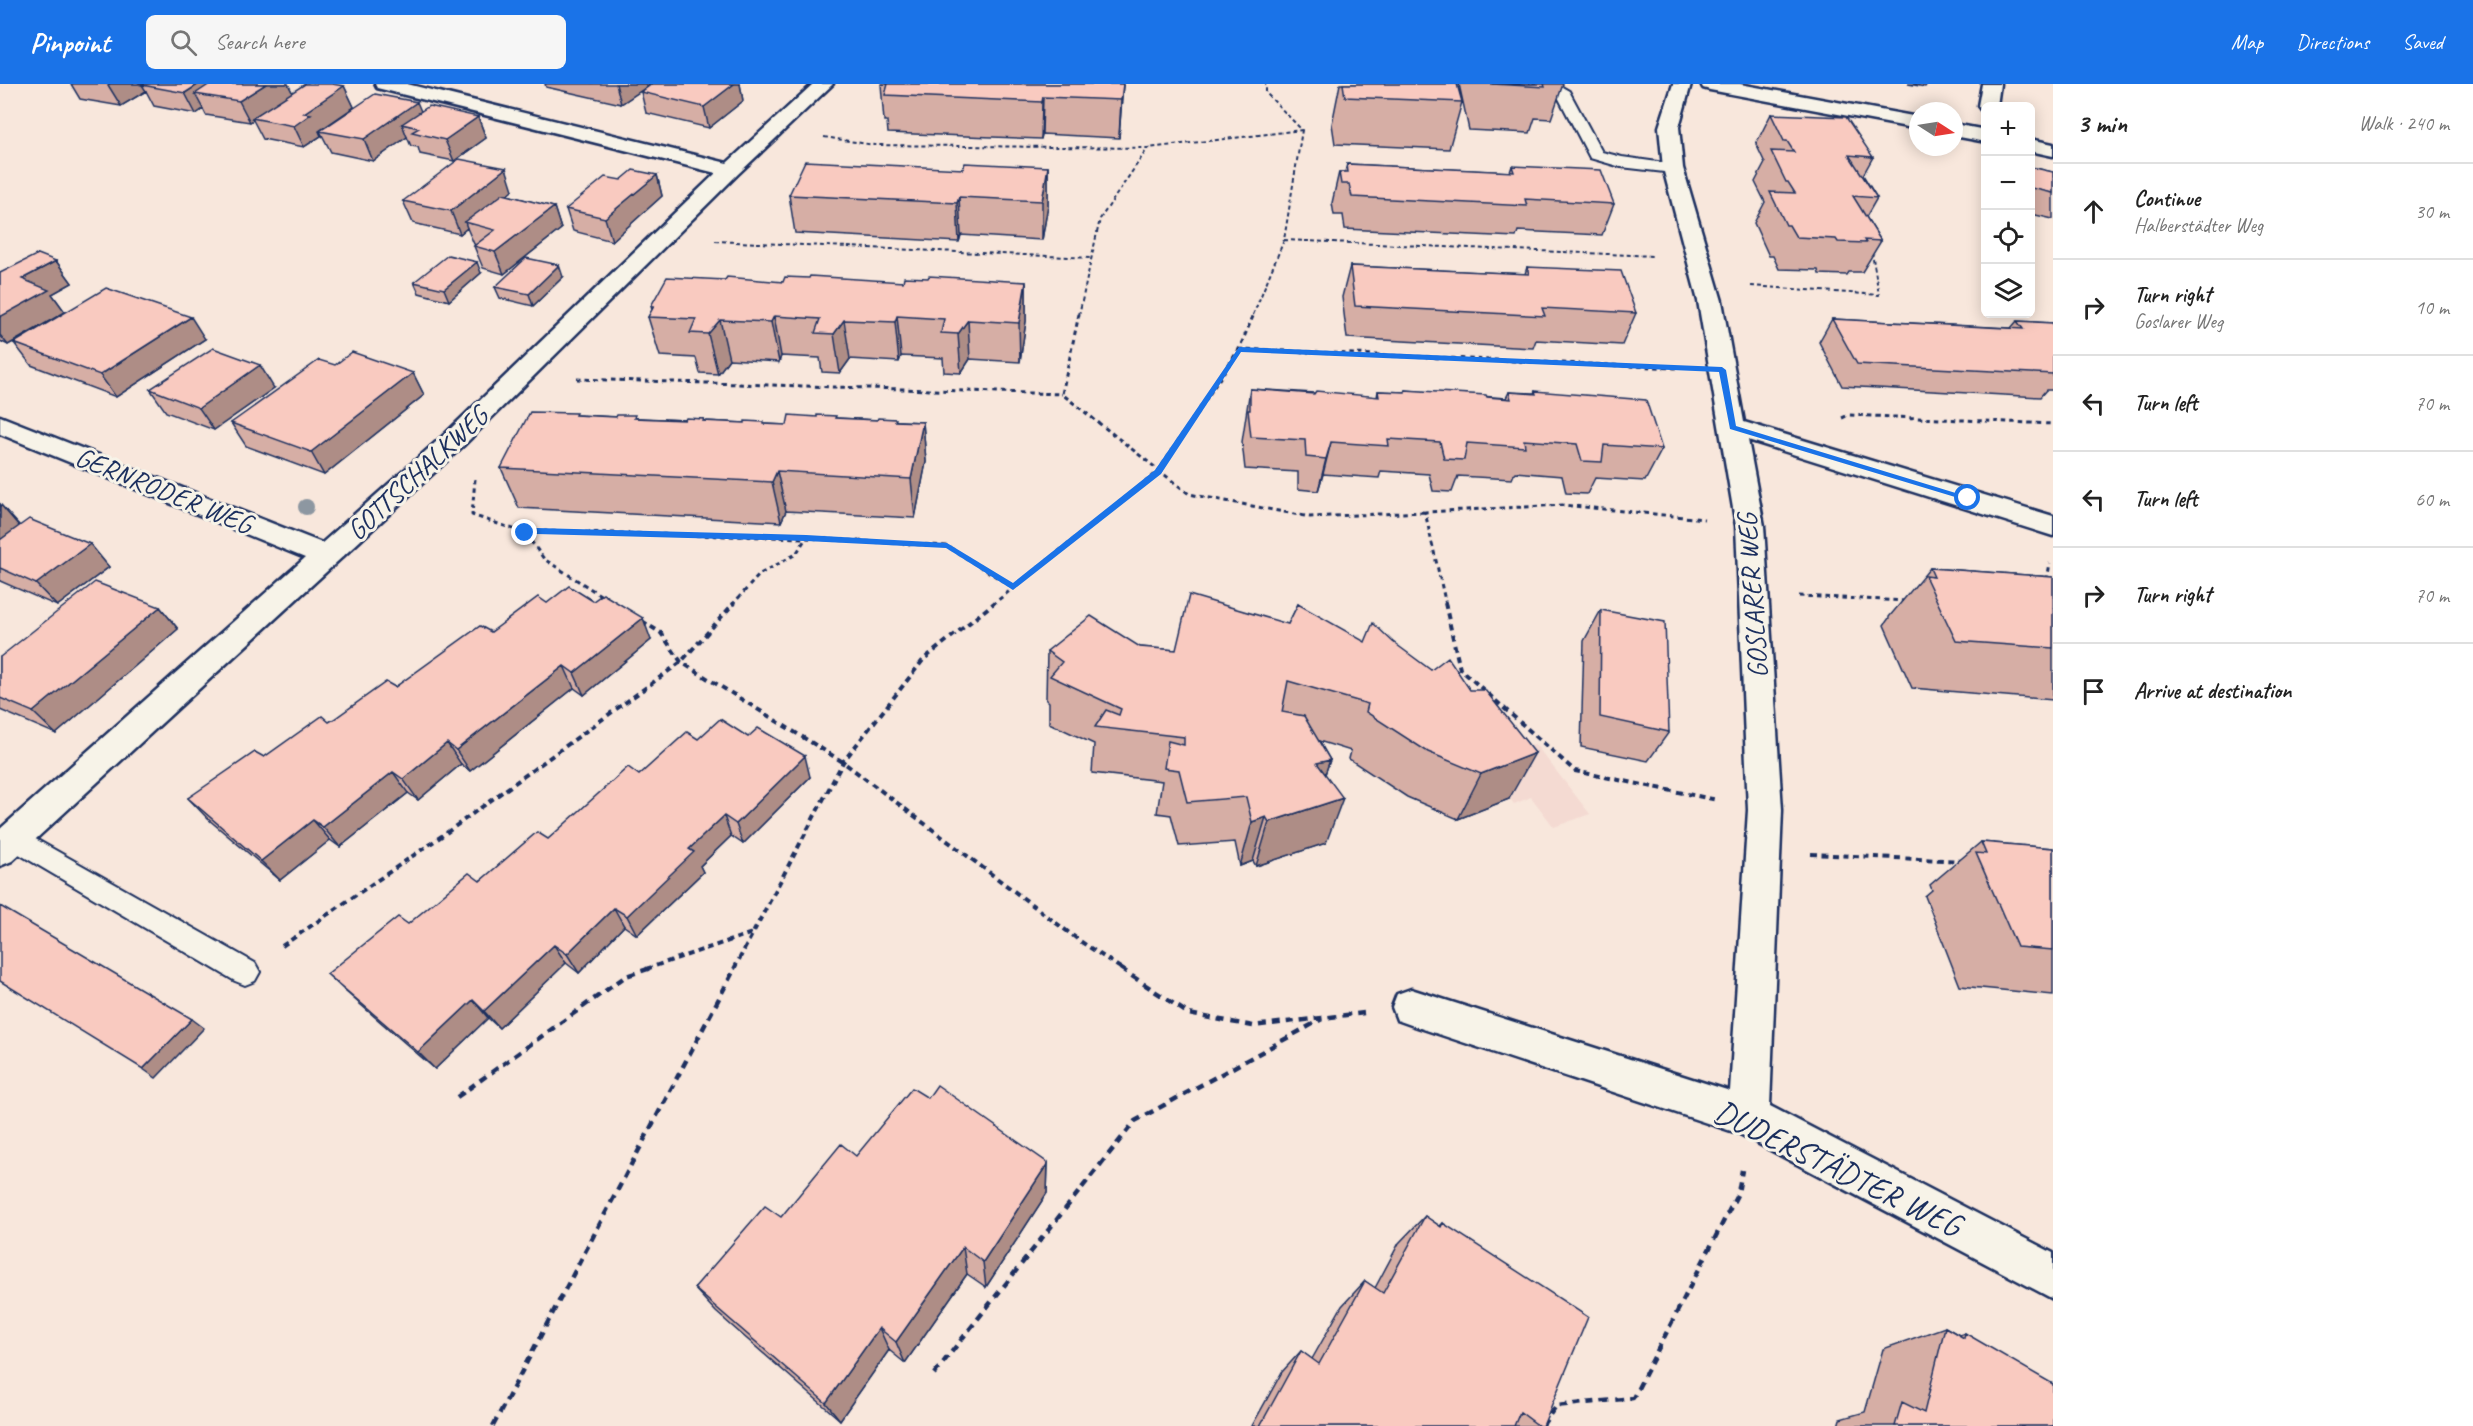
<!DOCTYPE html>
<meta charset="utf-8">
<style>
body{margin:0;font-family:Caveat,sans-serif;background:#f6f6f6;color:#222}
.controls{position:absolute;right:18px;top:18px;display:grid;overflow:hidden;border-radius:9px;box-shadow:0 3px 15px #0003}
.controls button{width:54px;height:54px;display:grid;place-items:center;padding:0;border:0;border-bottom:2px solid #e0e0e0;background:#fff;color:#222;font:30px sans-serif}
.compass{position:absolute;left:1909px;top:18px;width:54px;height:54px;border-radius:50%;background:#fff;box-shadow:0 3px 15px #0003;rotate:102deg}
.stop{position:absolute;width:18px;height:18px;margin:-14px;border:4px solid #1a73e8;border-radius:50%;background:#fff}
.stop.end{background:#1a73e8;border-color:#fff;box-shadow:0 2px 6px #0008}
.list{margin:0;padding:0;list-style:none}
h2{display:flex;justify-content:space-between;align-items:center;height:78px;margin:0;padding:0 24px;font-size:26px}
h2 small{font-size:20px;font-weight:400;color:#767676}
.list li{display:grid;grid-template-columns:39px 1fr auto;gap:18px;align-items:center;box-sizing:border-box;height:96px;padding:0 24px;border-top:2px solid #e0e0e0}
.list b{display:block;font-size:22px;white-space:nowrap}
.list p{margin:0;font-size:20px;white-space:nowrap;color:#767676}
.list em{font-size:20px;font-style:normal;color:#767676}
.icon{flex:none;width:33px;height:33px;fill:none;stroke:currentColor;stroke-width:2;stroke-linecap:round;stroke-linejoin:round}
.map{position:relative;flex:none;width:2053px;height:1342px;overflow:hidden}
header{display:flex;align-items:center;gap:36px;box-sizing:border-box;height:84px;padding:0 30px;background:#1a73e8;color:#fff}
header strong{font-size:28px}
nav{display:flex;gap:33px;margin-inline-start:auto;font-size:21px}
.search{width:420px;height:54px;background:#f6f6f6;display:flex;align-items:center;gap:15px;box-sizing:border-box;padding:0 21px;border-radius:9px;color:#767676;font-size:22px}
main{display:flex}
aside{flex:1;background:#fff}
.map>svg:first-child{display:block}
.built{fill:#f4dad2}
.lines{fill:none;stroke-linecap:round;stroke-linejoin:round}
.lane-casing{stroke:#1b2f5e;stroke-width:4}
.street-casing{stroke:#1b2f5e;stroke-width:5}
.secondary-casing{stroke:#1b2f5e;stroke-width:5}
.path-far3{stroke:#1b2f5e;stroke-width:2;stroke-dasharray:4 3;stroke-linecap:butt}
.path-far2{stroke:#1b2f5e;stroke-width:3;stroke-dasharray:4.5 4;stroke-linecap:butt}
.path-far1{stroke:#1b2f5e;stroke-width:4;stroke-dasharray:6 4.5;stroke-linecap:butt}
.path{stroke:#1b2f5e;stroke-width:4.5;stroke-dasharray:8 6;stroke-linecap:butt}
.lane{fill:#f7f3e8;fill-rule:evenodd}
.street{fill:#f7f3e8;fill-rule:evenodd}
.secondary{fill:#f7f3e8;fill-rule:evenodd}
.tree{fill:#8d97a1}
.wall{fill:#d6aea5;stroke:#1b2f5e;stroke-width:1.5}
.shaded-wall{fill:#ae8d86;stroke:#1b2f5e;stroke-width:1.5}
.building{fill:#f9cac0;stroke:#1b2f5e;stroke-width:1.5}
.route{fill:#1a73e8}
.labels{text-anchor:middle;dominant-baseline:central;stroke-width:6;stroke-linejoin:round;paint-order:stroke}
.street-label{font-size:28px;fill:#1b2f5e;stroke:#f7f3e8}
.near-street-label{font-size:33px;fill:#1b2f5e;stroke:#f7f3e8}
</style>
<header>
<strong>Pinpoint</strong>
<div class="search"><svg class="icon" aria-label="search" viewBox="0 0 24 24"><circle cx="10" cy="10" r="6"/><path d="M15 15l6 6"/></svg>Search here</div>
<nav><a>Map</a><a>Directions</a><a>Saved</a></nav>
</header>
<main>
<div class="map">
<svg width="2053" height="1342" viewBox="0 0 2053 1342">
<rect width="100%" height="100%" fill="#f8e7dc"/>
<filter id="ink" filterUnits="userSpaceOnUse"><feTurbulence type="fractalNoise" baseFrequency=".0167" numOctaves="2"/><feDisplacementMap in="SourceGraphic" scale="12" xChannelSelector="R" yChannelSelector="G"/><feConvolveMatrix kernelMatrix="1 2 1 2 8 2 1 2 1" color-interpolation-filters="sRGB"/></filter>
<g filter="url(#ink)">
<!-- built -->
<path class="built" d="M1462 653 1495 667 1535 660 1590 730 1554 743 1531 713 1514 720Z"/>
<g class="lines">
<!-- lane casing -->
<g class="lane-casing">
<path id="lane" d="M1562 3 1569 7 1602 68 1622 73 1679 81 1681 84 1679 87 1673 89 1621 83 1590 74 1555 7Z
M16 744 255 879 260 888 255 897 245 901 235 897 7 763 3 755 7 747Z"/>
</g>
<!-- street casing -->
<g class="street-casing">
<path id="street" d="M375 0H407L727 79 813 0H833L738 90 463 362 12 777 0 782V745L305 474 0 350V332L322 459 445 350 716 89 377 4Z
M1673 0H1691L1679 43 1683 84 1722 217 1744 338 2053 432V452L1748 356 1764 442 1782 726 1770 1022 2053 1169V1215L1740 1050 1411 941 1397 936 1392 923 1397 910 1411 905 1730 1007 1748 726 1736 442 1698 217 1663 84 1659 43Z
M1982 0H2000L1997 22H1986V27L1981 26 1978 22Z"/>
</g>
<!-- secondary casing -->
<g class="secondary-casing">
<path id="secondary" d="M1701 0H1740L1918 33V45L1710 6 1703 4Z
M1954 40 1986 46V58L1954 52Z
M2030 55 2053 60V72L2030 67Z"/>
</g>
<!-- path-far3 -->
<path class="path-far3" d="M824 53 874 61 1148 64 1302 46
M1284 156 1654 172
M715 157 1091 174
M1751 202 1879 211 1872 168
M1079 231 1100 135 1148 64
M1253 231 1284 156 1302 46 1266 9V0"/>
<!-- path-far2 -->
<path class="path-far2" d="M1079 230 1062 310 1189 410 1310 433 1425 428
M1239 265 1676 284
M577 295 1062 310
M1842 334 1849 331 2053 340
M475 395 472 431 525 449 544 475 605 514
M526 449 536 447 806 454 947 462 1013 503
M2047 496 2050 479
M1799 512 1906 517
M732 521 760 490 796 470 806 454
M992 521 1158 388 1239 265 1254 230
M1446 521 1425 428 1563 421 1704 435"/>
<!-- path-far1 -->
<path class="path-far1" d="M1445 519 1460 585 1575 687 1717 716
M642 537 661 549 681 578 843 678 1080 857 1122 885
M1811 770 1962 777
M282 862 446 749 681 578 734 519
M646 885 752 849
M734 885 843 678 924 575 994 519"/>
<!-- path -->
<path class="path" d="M1120 884 1189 930 1253 942 1364 929
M457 1013 626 892 651 884
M934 1290 1135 1037 1322 935
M493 1342 735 884
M1542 1342 1556 1322 1633 1314 1738 1109 1742 1086"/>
<!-- lane -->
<use href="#lane" class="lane"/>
<!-- street -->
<use href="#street" class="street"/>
<!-- secondary -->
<use href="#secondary" class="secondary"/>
</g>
<!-- trees -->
<circle class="tree" cx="306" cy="423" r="8"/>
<!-- wall -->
<path class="wall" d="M71 0H288L292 8 344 2 354 23 319 47 321 52 304 63 263 55 253 36 250 38 206 31 203 25 196 30 154 22 146 7 121 22 80 15Z
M545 0H651L621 20 546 3Z
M652 0H740L743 17 709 44 646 29 641 8Z
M881 0H1123L1119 54 1042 50 1041 55 888 49 887 37H884Z
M1340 0H1457L1462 18 1449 65 1335 60 1332 40Z
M1459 0H1563L1551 35 1535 34 1530 49 1469 46Z
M1908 0H1927L1925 3Z
M421 27 478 33 486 54 454 77 420 70 418 63 411 62 407 53 373 77 331 68 320 47Z
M1771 30 1873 73 1863 91 1877 114 1866 133 1881 157 1862 188H1849L1847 191 1819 190 1818 186 1779 185 1773 172H1769L1754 139 1765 118 1755 98 1765 79 1756 60Z
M1347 80 1510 88 1512 82 1614 120 1602 151 1518 147 1516 153 1345 145 1343 131H1334L1332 119 1339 88H1345Z
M1048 83V121L1042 156 961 151 959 158 795 149 789 111 963 85Z
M2031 83 2053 88V135L2031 130Z
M657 91 662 112 612 157 573 147 566 125Z
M513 106 507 111 554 123 561 145 504 190 483 184 474 162 476 161 474 160 467 144 460 150 413 139 403 117Z
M56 177 72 199 52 210 65 228 205 255 116 313 31 281 14 259 59 232 8 261 0 257V189Z
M1350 182 1525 190 1527 183 1636 229 1622 261 1536 256 1533 264 1347 254 1342 213Z
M481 189 449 217 419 209 414 198Z
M563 193 533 222 500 214 495 203Z
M725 196 783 198H1026V237L1020 278 970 275 961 289 944 288 943 274 901 272 899 278 850 275 840 289 822 288 820 274 781 272 779 278 729 275 718 290 700 289 696 274 660 272 648 233 652 226 651 222Z
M1832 235 2011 244 2017 237 2053 239V306H2046L2040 313 1842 302 1819 258Z
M335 281 413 289 424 311 324 391 246 362 231 339Z
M274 304 214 346 166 328 150 305Z
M1250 305 1377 313 1378 307 1404 308 1405 306 1506 314 1509 308 1534 309 1535 307 1662 365 1645 397 1595 394 1587 410 1566 409 1562 392 1515 388 1512 395 1458 392 1452 408 1433 407 1429 390 1381 387 1379 394 1323 390 1318 407 1298 405V388L1245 385 1242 358Z
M577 331 685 336 704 335 705 337 787 341 836 334 923 338 926 378 915 434 786 427 781 438 519 424 501 384Z
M0 420 20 442 90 460 109 483 57 522 0 497Z
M1930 484 2053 493V616L1912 604 1884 541 1889 534V533Z
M547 519 651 556 584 611 574 604 470 687 461 680 418 716 408 709 340 763 330 756 280 796 208 735 188 714 395 603 491 548Z
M1298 520 1509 715 1458 735 1407 713 1349 675 1351 667 1319 657 1330 676 1325 690 1326 759 1256 782 1253 777 1240 782 1235 758 1179 762 1171 731 1157 729 1162 697 1092 689 1094 660 1049 639V618L1046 615 1047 567 1140 563 1176 566 1288 540Z
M160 523 178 545 56 650 0 626V573Z
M1601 526 1669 648 1648 677 1581 663 1584 557Z
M698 655 810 693 743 760 731 752 700 782 703 788 637 851 624 842 579 889 566 879 499 944 488 934 435 985 346 908 327 890 548 755 639 691Z
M1981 758 2053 764V911L1960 902 1925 812 1932 806 1930 801Z
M928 1014 1048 1079 1047 1109 986 1203 967 1190 905 1279 889 1266 840 1336 716 1228 694 1204Z
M1425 1132 1440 1142 1443 1139 1543 1342H1252L1282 1288 1301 1267 1312 1275 1342 1222 1365 1197 1375 1204 1399 1159Z
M1945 1243 1959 1251 1965 1249 2053 1342H1838L1840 1335 1865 1328 1883 1265Z"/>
<!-- shaded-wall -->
<path class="shaded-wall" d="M110 0H158L142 1 146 7 121 22 108 1Z
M199 0H242L195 10 203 25 196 30 185 9Z
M266 0H288L293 10 252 34 253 36 250 38 239 17Z
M616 0H651L621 20Z
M734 0H740L743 17 709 44 704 23Z
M1123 0 1121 25 1119 54 1121 16Z
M344 2 354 23 319 47 321 52 304 63 294 42 304 29Z
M1043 13 1042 50 1041 55 1042 18Z
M417 18 426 39 419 44 402 40 407 53 373 77 364 55Z
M478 33 486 54 454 77 445 56Z
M1048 83V121L1042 156V117Z
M506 84 513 106 472 140 465 138 467 144 460 150 451 127Z
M657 91 662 112 612 157 605 134Z
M959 113 961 151 959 158 957 119Z
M554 123 561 145 504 190 495 168Z
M56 177 72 199 52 210 65 228 8 261 0 251V233L22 195Z
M477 178 481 189 449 217 444 205Z
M559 181 563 193 533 222 529 210Z
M1026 198V237L1020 278 1019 239Z
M774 232 781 272 779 278 771 238Z
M897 232 901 272 899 278 895 238Z
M191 233 205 255 116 313 100 291Z
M720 236 729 275 718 290 708 250Z
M844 236 850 275 840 289 834 250Z
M968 236 970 275 961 289 958 250Z
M260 281 274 304 214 346 199 324Z
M413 289 424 311 324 391 311 368Z
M923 338 926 378 915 434 911 395Z
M1331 358 1323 390 1318 407 1326 375Z
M777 387 786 427 781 438 772 398Z
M0 420 20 443 0 457Z
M90 460 109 483 57 522 36 500Z
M160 523 178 545 56 650 33 628Z
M643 534 651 556 584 611 574 589Z
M564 582 574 604 470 687 456 666Z
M447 659 461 680 418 716 403 695Z
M1535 669 1509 715 1458 735 1481 690Z
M805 672 810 693 743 760 736 740Z
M1330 676 1314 721 1317 679Z
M393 688 408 709 340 763 323 743Z
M1343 714 1326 759 1256 782 1269 738Z
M724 732 731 752 700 782 703 788 637 851 627 832 689 765Z
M1266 733 1253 777 1240 782 1252 738Z
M313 736 330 756 280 796 261 777Z
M614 824 624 842 579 889 567 870Z
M554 861 566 879 499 944 484 927Z
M473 916 488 934 435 985 418 968Z
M192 935 204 944 156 994 143 985Z
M1048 1079 1047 1109 986 1203 983 1178Z
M963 1163 967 1190 905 1279 896 1258Z
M879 1244 889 1266 840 1336 826 1319Z"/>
<!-- building -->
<path class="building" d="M145 0H199L185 9 142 1Z
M210 0H266L239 17 195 10Z
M305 0H332L344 2 304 29 311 30 294 42 252 34Z
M652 0H734L704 23 641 8Z
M881 0H1123L1121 16 1043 13 1042 18 885 11 888 0Z
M1343 0H1457L1462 18 1345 13Z
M1492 0H1544L1545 3Z
M375 10 417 18 364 55 320 47Z
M429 22 478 33 445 56 412 48 419 44 402 40Z
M1771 30 1846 33 1873 73 1849 71 1877 114 1853 112 1881 157 1864 156 1866 159 1838 158 1836 155 1796 153 1789 141H1786L1770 108 1795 109 1788 98H1786L1771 67 1794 68 1787 57H1784Z
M459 75 506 84 451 127 403 117Z
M805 77 963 85 965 79 1048 83 1042 117 959 113 957 119 789 111Z
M1347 80 1514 88 1512 82 1601 86 1614 120 1525 115 1527 122 1352 113 1349 100H1341L1339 88H1348Z
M2031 83 2053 88V109L2031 104Z
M633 86 657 91 605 134 566 125 605 93 621 96Z
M503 110 554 123 495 168 474 162 495 146 465 138Z
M38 170 56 177 22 195 49 206 0 233V189Z
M448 171 477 178 444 205 414 198Z
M526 174 559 181 529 210 495 203Z
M1350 182 1529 190 1527 183 1621 187 1636 229 1542 224 1545 232 1355 222Z
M810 192 903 198 904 193 928 194 929 192 1026 198 1019 239 968 236 958 250 941 249 944 235 897 232 895 238 844 236 834 250 815 249 820 235 774 232 771 238 720 236 708 250 690 249 696 235 648 233 654 222H651L667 193 725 196 727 193 783 198 785 193 809 194Z
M106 204 191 233 100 291 14 259Z
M1832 235 2023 245 2017 237 2053 239V290L1857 280Z
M213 264 260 281 199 324 150 305Z
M352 268 413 289 311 368 231 339 319 276 335 281Z
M1250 305 1314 310 1316 307 1379 313 1378 307 1405 308V306L1486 311 1487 313 1511 315 1509 308 1536 310 1535 307 1646 316 1662 365 1604 361 1602 378 1582 377 1577 360 1524 356 1525 363 1467 359 1464 376 1444 375 1440 358 1388 355 1389 362 1331 358 1326 375 1306 373 1305 356 1251 353 1248 326H1250Z
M530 328 576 329 575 331 616 333 617 331H635L634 334 685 336 686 334 704 335 703 337 745 339V337L763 338V340L787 341 789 331 817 333V331L836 332 835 334 877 336 878 334 896 335 895 337 923 338 911 395 777 387 772 398 501 384Z
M29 435 90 460 36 500 0 484V456Z
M1930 484 2053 493V564L1956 557 1925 492 1934 493Z
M95 498 160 523 33 628 0 614V573Z
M569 502 593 517 603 510 643 534 574 589 564 582 456 666 447 659 403 695 393 688 323 743 313 736 261 777 188 714 255 668 264 673 322 632 329 638 334 635 386 598 395 603 480 542 491 548 538 513 547 519Z
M1189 511 1288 540 1298 520 1365 558 1373 539 1393 558 1431 586 1448 573 1470 606H1485L1535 669 1481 690 1428 668 1366 628 1368 620 1288 597 1282 628 1304 632 1330 676 1317 679 1343 714 1269 738 1266 733 1252 738 1246 713 1187 718 1179 686 1164 684 1168 657 1184 661V653L1095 643 1106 626 1119 631 1121 625 1050 592 1062 578 1047 567 1091 532 1140 563 1176 566Z
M1601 526 1665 538 1669 648 1600 633Z
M720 635 748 653 758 644 805 672 736 740 724 732 689 765 694 768 627 832 614 824 567 870 554 861 484 927 473 916 418 968 327 890 398 833 408 840 469 789 480 797 537 748 548 755 628 683 639 691 687 648 698 655Z
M1981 758 2053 764V866L2017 863 1976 769 1986 770Z
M0 822 192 935 143 985 0 897Z
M937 1001 1048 1079 983 1178 963 1163 896 1258 879 1244 826 1319 694 1204 765 1122 781 1133 841 1060 856 1072 912 1004 928 1014Z
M1425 1132 1441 1143 1443 1139 1588 1233 1543 1342H1539L1520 1328 1514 1342H1260L1301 1267 1319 1280 1365 1197 1383 1209Z
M1945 1243 1964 1254 1965 1249 2053 1300V1342H1895L1902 1318 1924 1329Z"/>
</g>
<!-- route -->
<path class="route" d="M1239 263 1722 283 1726 286 1736 342 1972 414 1965 416 1730 345 1719 288 1241 268 1161 390 1013 506 946 464 806 457 536 450 525 452 521 449 536 444 806 451 947 459 1013 499 1155 386Z"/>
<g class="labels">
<!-- street labels -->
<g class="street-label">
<text transform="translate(417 389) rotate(-43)">GOTTSCHALKWEG</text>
<text transform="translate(164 406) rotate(22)">GERNRODER WEG</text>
<text transform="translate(1752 512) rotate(-94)">GOSLARER WEG</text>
</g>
<!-- near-street labels -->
<g class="near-street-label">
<text transform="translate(1838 1084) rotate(26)">DUDERSTÄDTER WEG</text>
</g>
</g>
</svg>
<div class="controls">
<button>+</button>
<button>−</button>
<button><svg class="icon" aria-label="locate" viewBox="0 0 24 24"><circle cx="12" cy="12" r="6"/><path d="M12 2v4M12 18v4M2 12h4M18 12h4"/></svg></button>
<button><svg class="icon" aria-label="layers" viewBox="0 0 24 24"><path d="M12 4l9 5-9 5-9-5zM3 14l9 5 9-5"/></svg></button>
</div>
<svg class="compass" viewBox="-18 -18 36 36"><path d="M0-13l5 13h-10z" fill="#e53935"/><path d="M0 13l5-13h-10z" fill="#767676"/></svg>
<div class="stop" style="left:1968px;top:414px"></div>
<div class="stop end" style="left:525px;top:449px"></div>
</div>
<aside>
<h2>3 min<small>Walk · 240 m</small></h2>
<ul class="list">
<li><svg class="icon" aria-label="ahead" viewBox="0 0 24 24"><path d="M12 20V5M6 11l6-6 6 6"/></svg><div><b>Continue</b><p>Halberstädter Weg</p></div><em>30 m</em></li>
<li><svg class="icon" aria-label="right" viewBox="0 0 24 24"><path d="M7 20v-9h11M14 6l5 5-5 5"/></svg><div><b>Turn right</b><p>Goslarer Weg</p></div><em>10 m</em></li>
<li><svg class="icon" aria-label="left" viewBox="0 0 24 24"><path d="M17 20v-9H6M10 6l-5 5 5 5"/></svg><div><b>Turn left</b></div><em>70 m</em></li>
<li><svg class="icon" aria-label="left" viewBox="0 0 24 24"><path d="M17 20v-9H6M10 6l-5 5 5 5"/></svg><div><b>Turn left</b></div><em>60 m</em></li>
<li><svg class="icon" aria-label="right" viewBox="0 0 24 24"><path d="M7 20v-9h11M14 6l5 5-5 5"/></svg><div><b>Turn right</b></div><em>70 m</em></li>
<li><svg class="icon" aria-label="arrive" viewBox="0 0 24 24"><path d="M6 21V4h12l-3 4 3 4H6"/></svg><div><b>Arrive at destination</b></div></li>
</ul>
</aside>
</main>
